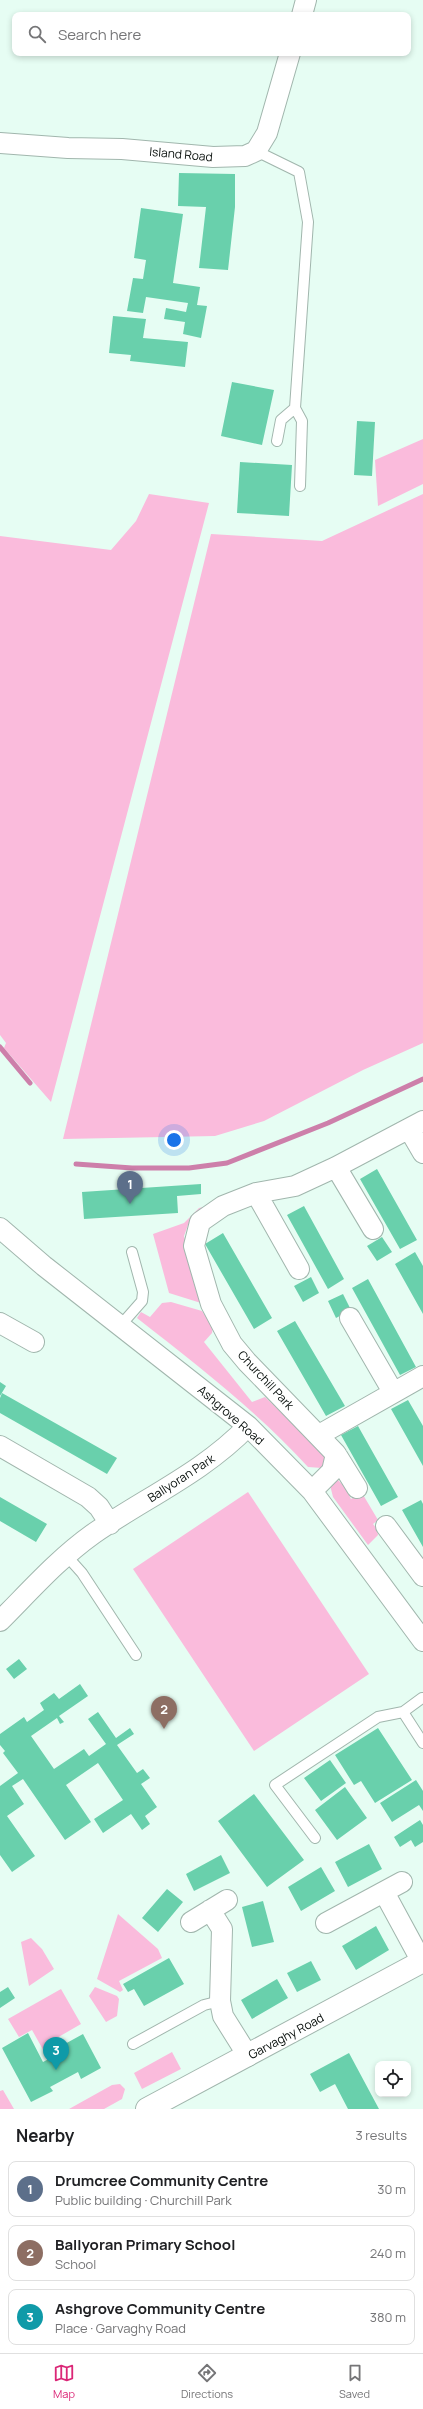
<!DOCTYPE html>
<meta charset="utf-8">
<style>
body{margin:0;font-family:Manrope,sans-serif;background:#f6f6f6;color:#202124}
.controls{position:absolute;right:12px;bottom:12px;display:grid;overflow:hidden;border-radius:8px;box-shadow:0 2px 6px #0003}
.controls button{width:36px;height:36px;display:grid;place-items:center;padding:0;border:0;border-bottom:1px solid #e0e0e0;background:#fff;color:#202124;font:20px sans-serif}
.you{position:absolute;left:174px;top:1140px;width:14px;height:14px;margin:-10px;border:3px solid #fff;border-radius:50%;background:#1a73e8;box-shadow:0 0 0 6px #1a73e833}
.badge{display:grid;place-items:center;width:26px;height:26px;border-radius:50%;background:#db2777;color:#fff;font-size:13px;font-weight:700}
.pin{position:absolute;translate:-50% -33px;filter:drop-shadow(0 1px 2px #0008)}
.pin::after{content:'';position:absolute;top:21px;width:14px;height:12px;background:inherit;clip-path:polygon(0 0,100% 0,50% 100%)}
.list{margin:0;padding:0;list-style:none}
h2{display:flex;justify-content:space-between;align-items:center;height:52px;margin:0;padding:0 16px;font-size:17px}
h2 small{font-size:13px;font-weight:400;color:#757577}
.list li{display:grid;grid-template-columns:26px 1fr auto;gap:12px;align-items:center;box-sizing:border-box;height:56px;margin:0 8px 8px;padding:0 8px;border:1px solid #e0e0e0;border-radius:8px}
.list b{display:block;font-size:15px;white-space:nowrap}
.list p{margin:0;font-size:13px;white-space:nowrap;color:#757577}
.list em{font-size:13px;font-style:normal;color:#757577}
.icon{flex:none;width:22px;height:22px;fill:none;stroke:currentColor;stroke-width:2;stroke-linecap:round;stroke-linejoin:round}
.map{position:relative;flex:none;width:423px;height:2109px;overflow:hidden}
.search{position:absolute;background:#fff;box-shadow:0 2px 6px #0003;left:12px;right:12px;top:12px;height:44px;display:flex;align-items:center;gap:10px;box-sizing:border-box;padding:0 14px;border-radius:8px;color:#757577;font-size:15px}
.sheet{height:244px;background:#fff}
nav{display:flex;justify-content:space-around;align-items:center;box-sizing:border-box;height:56px;border-top:1px solid #e0e0e0;background:#fff;font-size:11px;color:#757577}
nav a{display:grid;justify-items:center;gap:2px}
nav .on{color:#db2777}
.map>svg:first-child{display:block}
.green{fill:#fabbdc}
.lines{fill:none;stroke-linecap:round;stroke-linejoin:round}
.stream{stroke:#cd7faa;stroke-width:5}
.building{fill:#69d0ac}
.lane-casing{stroke:#a1b6ad;stroke-width:12}
.street-casing{stroke:#a1b6ad;stroke-width:22}
.secondary-casing{stroke:#a1b6ad;stroke-width:24}
.lane{stroke:#fff;stroke-width:10}
.street{stroke:#fff;stroke-width:20}
.secondary{stroke:#fff;stroke-width:22}
.labels{text-anchor:middle;dominant-baseline:central;stroke-width:4;stroke-linejoin:round;paint-order:stroke}
.street-label{font-size:12px;fill:#070e0b;stroke:#fff}
</style>
<div class="map">
<svg width="423" height="2109" viewBox="0 0 423 2109">
<rect width="100%" height="100%" fill="#e6fdf3"/>
<!-- green -->
<path class="green" d="M423 439V484L378 506 375 460Z
M149 494 209 503 51 1102 4 1048 6 1043 0 1035V536L111 550 136 521Z
M423 494V1043L363 1070 264 1121 215 1136 63 1139 211 534 322 541Z
M203 1207 188 1225 184 1236 201 1303 169 1293 153 1234 184 1223 199 1208Z
M171 1302 202 1311 213 1327 212 1333 204 1342 252 1402 265 1397 322 1451 326 1458 322 1468 308 1467C257 1411 197 1365 137 1318L141 1312 150 1317 162 1303Z
M338 1480 345 1487 351 1499 362 1493 378 1520 373 1524 377 1529 378 1535 368 1545 333 1497 330 1485Z
M248 1492 369 1674 254 1751 133 1569Z
M118 1914 158 1949 162 1958 119 1981 123 1990 120 1992 97 1979Z
M31 1938 42 1949 54 1969 29 1986 21 1942Z
M95 1987 117 1996 119 1999 117 2016 106 2022 89 1996Z
M61 1989 81 2024 55 2039 60 2048 46 2055 32 2030 19 2037 8 2019Z
M172 2052 181 2069 142 2089 134 2073Z
M120 2084 125 2089 122 2099 104 2109H69L112 2085Z
M3 2090 14 2109H0V2091Z"/>
<g class="lines">
<!-- stream -->
<path class="stream" d="M0 1047 30 1083
M76 1164 132 1168H189L227 1163 328 1123 423 1079"/>
</g>
<!-- building -->
<path class="building" d="M179 173 235 174V207L228 270 199 268 206 207 178 206Z
M141 208 183 214 173 283 200 287 197 305 207 306 201 338 183 334 185 322 164 319 166 308 186 312 188 303 146 297 143 313 127 311 133 278 143 279 146 260 134 258Z
M113 316 146 319 143 338 188 342 185 367 130 361 131 355 109 353Z
M232 382 274 390 262 445 221 436Z
M357 421 375 422 372 476 354 475Z
M240 462 292 465 289 516 237 513Z
M377 1169 417 1240 400 1249 360 1179Z
M201 1184V1194L177 1196 178 1213 84 1219 82 1192Z
M304 1206 344 1279 328 1289 287 1215Z
M223 1233 272 1318 254 1329 205 1244Z
M382 1237 392 1252 377 1261 367 1246Z
M415 1252 423 1266V1314L395 1264Z
M311 1277 319 1293 303 1302 294 1286Z
M368 1279 416 1367 400 1375 352 1288Z
M343 1294 351 1310 336 1318 328 1301Z
M295 1321 345 1406 326 1416 277 1331Z
M0 1382 6 1386 0 1396Z
M2 1393 117 1458 107 1474 0 1413V1398Z
M408 1400 423 1426V1466L391 1409Z
M358 1426 398 1497 381 1506 341 1435Z
M0 1497 47 1524 36 1542 0 1521Z
M421 1500 423 1504V1547L402 1510Z
M19 1659 27 1669 14 1679 6 1669Z
M80 1684 88 1696 59 1716 64 1722 60 1724 57 1718 31 1736 54 1769 84 1749 89 1756 106 1744 88 1719 98 1712 116 1738 130 1728 134 1734 117 1745 137 1773 143 1769 150 1778 141 1784 157 1807 145 1816 150 1824 142 1830 131 1814 103 1833 94 1819 123 1800 98 1763 66 1785 91 1822 65 1840 23 1779 12 1786 24 1804 7 1816 35 1856 12 1872 0 1855V1786L18 1773 3 1753 5 1751 0 1745V1734L24 1717 27 1722 44 1710 40 1703 54 1693 59 1699Z
M378 1728 412 1780 375 1803 361 1781 354 1785 335 1755Z
M330 1760 346 1783 321 1801 304 1778Z
M416 1780 423 1791V1811L419 1805 392 1822 380 1803Z
M345 1787 367 1818 337 1840 315 1810Z
M254 1794 304 1860 267 1887 218 1821Z
M420 1820 423 1825V1842L415 1847 411 1840 400 1847 394 1837Z
M369 1844 382 1869 348 1887 335 1862Z
M221 1855 230 1873 194 1891 186 1874Z
M321 1867 335 1891 301 1911 288 1887Z
M167 1889 183 1902 158 1932 142 1918Z
M263 1901 274 1942 252 1947 242 1907Z
M376 1926 389 1950 356 1970 342 1946Z
M169 1958 184 1984 144 2006 134 1989 128 1992 123 1984Z
M311 1961 321 1980 297 1992 287 1973Z
M277 1979 288 1998 252 2019 241 2000Z
M8 1987 15 1998 0 2008V1992Z
M28 2033 43 2062 66 2050 63 2045 83 2034 101 2068 81 2079 78 2072 50 2087 53 2091 31 2102 2 2048Z
M349 2053 379 2109H348L335 2084 320 2092 310 2074Z"/>
<g class="lines">
<!-- lane casing -->
<g class="lane-casing">
<path id="lane" d="M256 151 299 172 308 222 295 408 281 420 277 441
M295 408 302 421 300 486
M120 1326 142 1301 143 1292 132 1252
M65 1554 82 1573 136 1655
M422 1698 403 1712 423 1743
M315 1838 275 1785 378 1717 403 1712
M133 2044 204 2005 220 2001"/>
</g>
<!-- street casing -->
<g class="street-casing">
<path id="street" d="M302 15 306 0
M0 143 68 148 122 149 213 157 245 156 256 151 267 133 290 53
M409 1129 423 1153
M336 1167 373 1229
M256 1193 299 1269
M0 1228 44 1266 248 1426 312 1491 423 1641
M350 1318 393 1392
M0 1323 34 1342
M319 1435 423 1376
M0 1446 88 1497 99 1507 110 1524
M336 1454 357 1488
M312 1491 332 1471 336 1454 247 1362 232 1344 211 1304 194 1246 200 1222 223 1206 256 1193 295 1186 336 1167 423 1121
M386 1526 423 1576
M0 1621C30 1591 58 1559 93 1534 145 1498 204 1472 248 1426
M384 1892 422 1962
M210 1910 222 1929 220 2001 223 2016 248 2056
M191 1922 227 1900
M326 1923 402 1882"/>
</g>
<!-- secondary casing -->
<g class="secondary-casing">
<path id="secondary" d="M147 2109 423 1961"/>
</g>
<!-- lane -->
<use href="#lane" class="lane"/>
<!-- street -->
<use href="#street" class="street"/>
<!-- secondary -->
<use href="#secondary" class="secondary"/>
</g>
<g class="labels">
<!-- street labels -->
<g class="street-label">
<text transform="translate(181 154) rotate(5)">Island Road</text>
<text transform="translate(266 1380) rotate(47)">Churchill Park</text>
<text transform="translate(231 1415) rotate(41)">Ashgrove Road</text>
<text transform="translate(181 1478) rotate(-33)">Ballyoran Park</text>
<text transform="translate(286 2036) rotate(-28)">Garvaghy Road</text>
</g>
</g>
</svg>
<div class="controls">
<button><svg class="icon" aria-label="locate" viewBox="0 0 24 24"><circle cx="12" cy="12" r="6"/><path d="M12 2v4M12 18v4M2 12h4M18 12h4"/></svg></button>
</div>
<div class="you"></div>
<div class="pin badge" style="left:130px;top:1204px;background:#5c6f8a">1</div>
<div class="pin badge" style="left:164px;top:1729px;background:#8d6e63">2</div>
<div class="pin badge" style="left:56px;top:2070px;background:#0f9aa8">3</div>
<div class="search"><svg class="icon" aria-label="search" viewBox="0 0 24 24"><circle cx="10" cy="10" r="6"/><path d="M15 15l6 6"/></svg>Search here</div>
</div>
<section class="sheet">
<h2>Nearby<small>3 results</small></h2>
<ul class="list">
<li><span class="badge" style="background:#5c6f8a">1</span><div><b>Drumcree Community Centre</b><p>Public building · Churchill Park</p></div><em>30 m</em></li>
<li><span class="badge" style="background:#8d6e63">2</span><div><b>Ballyoran Primary School</b><p>School</p></div><em>240 m</em></li>
<li><span class="badge" style="background:#0f9aa8">3</span><div><b>Ashgrove Community Centre</b><p>Place · Garvaghy Road</p></div><em>380 m</em></li>
</ul>
</section>
<nav>
<a class="on"><svg class="icon" aria-label="map" viewBox="0 0 24 24"><path d="M3 6l6-2 6 2 6-2v14l-6 2-6-2-6 2zM9 4v14M15 6v14"/></svg>Map</a>
<a><svg class="icon" aria-label="directions" viewBox="0 0 24 24"><path d="M12 3l9 9-9 9-9-9zM9 14v-3h6M13 9l2 2-2 2"/></svg>Directions</a>
<a><svg class="icon" aria-label="saved" viewBox="0 0 24 24"><path d="M7 4h10v16l-5-4-5 4z"/></svg>Saved</a>
</nav>
